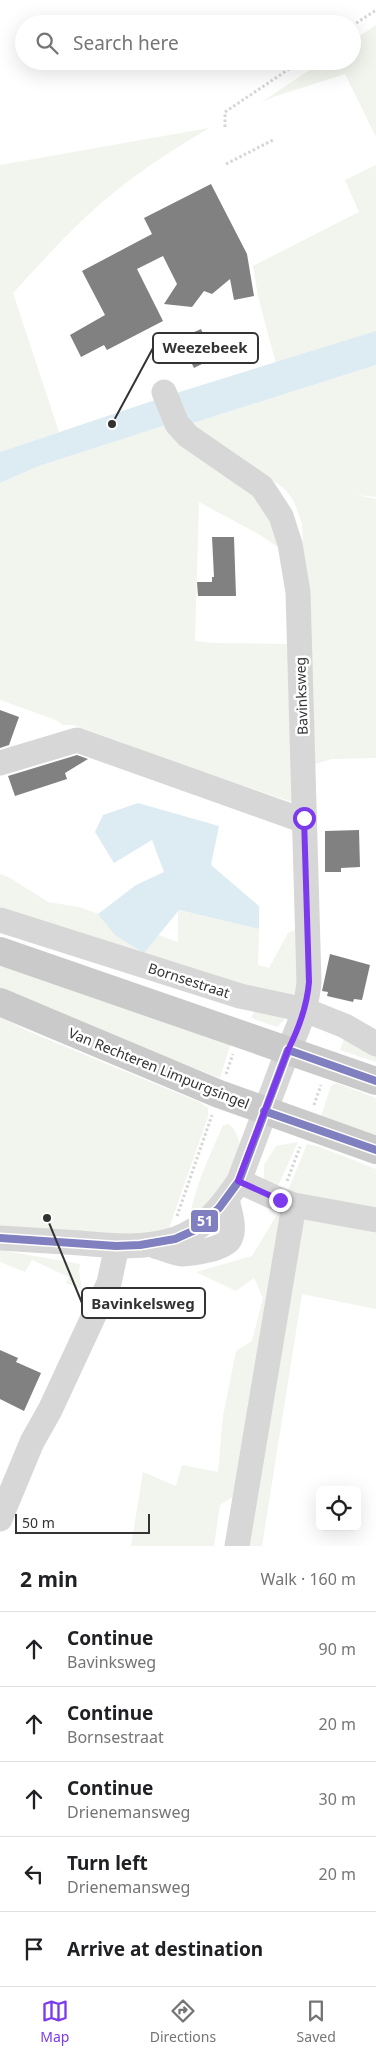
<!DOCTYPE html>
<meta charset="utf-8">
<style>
body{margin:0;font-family:"Noto Sans",sans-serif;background:#f2f2f2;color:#202124}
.controls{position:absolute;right:15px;bottom:15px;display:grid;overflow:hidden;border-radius:8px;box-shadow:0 5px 20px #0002}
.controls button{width:45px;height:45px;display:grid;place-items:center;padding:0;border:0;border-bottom:1px solid #e0e0e0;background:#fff;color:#202124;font:25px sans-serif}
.scale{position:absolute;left:15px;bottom:12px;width:135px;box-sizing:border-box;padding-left:5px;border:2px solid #333;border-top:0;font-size:14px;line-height:18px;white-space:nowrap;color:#333;-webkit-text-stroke:4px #fff;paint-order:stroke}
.stop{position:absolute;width:15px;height:15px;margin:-11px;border:4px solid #7c3aed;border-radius:50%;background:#fff}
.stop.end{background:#7c3aed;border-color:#fff;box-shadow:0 1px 5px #0008}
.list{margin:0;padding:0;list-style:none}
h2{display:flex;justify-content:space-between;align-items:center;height:65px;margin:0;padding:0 20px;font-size:21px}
h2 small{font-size:16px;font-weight:400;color:#757577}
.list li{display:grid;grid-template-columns:32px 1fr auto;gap:15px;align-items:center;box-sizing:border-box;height:75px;padding:0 20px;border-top:1px solid #e0e0e0}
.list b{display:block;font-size:19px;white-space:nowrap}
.list p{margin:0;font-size:16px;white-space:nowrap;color:#757577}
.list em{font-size:16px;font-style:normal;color:#757577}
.icon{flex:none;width:28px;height:28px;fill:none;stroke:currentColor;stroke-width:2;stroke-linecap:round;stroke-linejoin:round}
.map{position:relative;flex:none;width:376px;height:1546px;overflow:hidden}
.search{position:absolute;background:#fff;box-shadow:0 5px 20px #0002;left:15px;right:15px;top:15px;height:55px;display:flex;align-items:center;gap:12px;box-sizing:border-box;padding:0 18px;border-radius:28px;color:#757577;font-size:19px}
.sheet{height:440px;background:#fff}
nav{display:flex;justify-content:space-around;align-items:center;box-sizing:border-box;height:70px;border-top:1px solid #e0e0e0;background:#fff;font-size:14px;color:#757577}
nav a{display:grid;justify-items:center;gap:2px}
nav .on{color:#7c3aed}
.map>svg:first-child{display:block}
.green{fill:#f1f5ed}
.water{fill:#ddebf3}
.building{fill:#818181}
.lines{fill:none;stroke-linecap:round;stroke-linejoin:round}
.path{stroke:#d6d6d6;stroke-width:3;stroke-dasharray:2.5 2.5;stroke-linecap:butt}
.minor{stroke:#d7d7d7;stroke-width:25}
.major{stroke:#cacaca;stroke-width:28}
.bus-1-casing{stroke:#fff;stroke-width:11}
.bus-1{stroke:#8080c0;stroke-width:8}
.route{stroke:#7c3aed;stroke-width:6}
.labels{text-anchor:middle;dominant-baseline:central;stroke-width:5;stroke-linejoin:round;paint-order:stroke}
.street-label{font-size:14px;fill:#333;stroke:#fff}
.leader{fill:none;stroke:#333;stroke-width:2}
.callout-dot{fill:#333;stroke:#fff;stroke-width:2}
.callout{fill:#fff;stroke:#333;stroke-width:2}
.callout-label{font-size:15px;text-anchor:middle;font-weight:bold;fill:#333}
.line-badge{stroke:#fff;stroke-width:2}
.badge-label{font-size:14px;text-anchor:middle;font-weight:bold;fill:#fff}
</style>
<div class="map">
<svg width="376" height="1546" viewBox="0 0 376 1546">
<rect width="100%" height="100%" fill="#fff"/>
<!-- green -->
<path class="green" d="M376 25V137L345 74 273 97 260 103 323 61H352V41Z
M209 128C177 147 146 167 117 190 79 220 46 257 13 293L59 432 0 452V165Z
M376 165V331L276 364 258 296 253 266 359 212 345 180Z
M376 365V497L357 495 376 499V758L332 759 312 765 302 524C297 510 293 495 282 487L190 424Z
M169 424 260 493 287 553 260 535 199 502 195 641 213 643 289 644 295 803 202 772 74 725H63L56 720 0 700V483L39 466Z
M0 874 10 878 48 902 79 907 178 942V910L259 929 258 965 269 968 288 933 300 928 301 999 246 990 0 913Z
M0 960 232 1039 220 1078 0 992Z
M255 1010 286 1018 277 1027 251 1018Z
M0 1017 32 1033 199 1102 208 1108V1117L168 1231 146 1237 0 1229Z
M345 1037 376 1050V1062L340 1050Z
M336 1083 376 1098V1142L321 1116 331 1086Z
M229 1124C261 1156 214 1195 193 1218L190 1216C195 1186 211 1153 223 1125Z
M298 1142 277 1188 264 1181V1165L276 1146Z
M307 1144 320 1147 376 1169V1214L287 1193Z
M291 1209 239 1493 220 1505 214 1546H131L143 1472 176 1486 182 1465 218 1472 223 1416 236 1351 252 1341 263 1298 254 1278 236 1291 196 1272 252 1256 279 1211Z
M299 1220H313L376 1233V1309L302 1294 262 1546H243Z
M0 1250 80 1264 79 1271 82 1289 66 1283 69 1277 32 1260 25 1272 0 1262Z"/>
<!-- water -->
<path class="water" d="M376 331V365L190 424H169L39 466 0 483V452L173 394Z
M138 803 219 826 211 865 259 906V929L179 910 144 953 115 935 98 914 136 885 164 872 152 840 114 863 95 832 103 815Z"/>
<!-- building -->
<path class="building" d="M211 184 247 254 254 296 234 300 230 279 212 294 204 291 192 307 164 304 177 284 163 256 137 269 163 321 107 350 104 345 81 357 70 335 105 315 82 271 152 234 144 218Z
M201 329 214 358 194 368 187 354 173 361 166 345Z
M212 537H234L236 596H198L197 582H212V577H214Z
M0 710 19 717 9 745 0 748Z
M77 755 88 759 65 773 67 779 15 796 8 776Z
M359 830 360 867 341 868V872H325V831Z
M330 954 370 965 362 1000 354 999 353 1002 327 996 328 992 322 991Z
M0 1350 18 1358 16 1362 41 1373 24 1411 0 1399Z"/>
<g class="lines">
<!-- path -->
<path class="path" d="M352 26 376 10
M225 127V112L301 61
M226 164 275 139
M226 1074 233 1054
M314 1105 321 1085
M287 1181 300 1147
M177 1216 212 1115"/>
<!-- minor -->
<path class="minor" d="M0 763 77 740 296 818H304
M0 920 240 996 305 1010 345 1026 376 1044
M239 1181 280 1200 294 1205 376 1220
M0 1238C27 1240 53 1241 80 1243 112 1246 145 1249 175 1239 204 1230 223 1205 239 1181L288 1050C299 1028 307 1007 309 982L298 592 290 544 281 516 262 487 188 436 177 424 164 392
M155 1246C163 1248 173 1253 182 1254 193 1254 224 1249 230 1239 236 1228 229 1210 227 1199
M0 1519 32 1442 50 1410 109 1283 117 1246
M237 1546 294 1205"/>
<!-- major -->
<path class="major" d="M0 951 376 1081
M0 1002 219 1094 376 1150"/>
<!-- bus-1 casing -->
<g class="bus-1-casing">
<path id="bus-1" d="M264 1111 376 1150
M0 1238 116 1246 140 1245 175 1239 195 1230 219 1208 239 1181 288 1050 376 1081"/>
</g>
<!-- bus-1 -->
<use href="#bus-1" class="bus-1"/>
</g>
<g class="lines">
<!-- route -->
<path class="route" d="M280 1200 238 1181 288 1050C299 1028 307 1007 309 982L304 818"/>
</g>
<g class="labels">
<!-- street labels -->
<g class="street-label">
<text transform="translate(301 696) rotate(-92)">Bavinksweg</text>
<text transform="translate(189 980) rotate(18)">Bornsestraat</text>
<text transform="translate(159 1068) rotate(22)">Van Rechteren Limpurgsingel</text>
</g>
</g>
<!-- callouts -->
<path class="leader" d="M112 424L153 348M47 1218L82 1303"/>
<g class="callout-dot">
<circle cx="112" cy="424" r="5"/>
<circle cx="47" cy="1218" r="5"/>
</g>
<g class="callout">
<rect x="153" y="333" width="105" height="30" rx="5"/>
<rect x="82" y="1288" width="123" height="30" rx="5"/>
</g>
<g class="callout-label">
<text x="205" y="353">Weezebeek</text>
<text x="143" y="1309">Bavinkelsweg</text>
</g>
<rect class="line-badge" x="190" y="1209" width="29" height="24" rx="5" fill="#8080c0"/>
<g class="badge-label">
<text x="205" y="1226">51</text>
</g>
</svg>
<div class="controls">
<button><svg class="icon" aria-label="locate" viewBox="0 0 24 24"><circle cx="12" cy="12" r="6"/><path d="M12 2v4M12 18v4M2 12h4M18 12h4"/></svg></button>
</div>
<div class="scale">50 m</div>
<div class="stop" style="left:304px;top:818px"></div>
<div class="stop end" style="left:280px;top:1200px"></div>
<div class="search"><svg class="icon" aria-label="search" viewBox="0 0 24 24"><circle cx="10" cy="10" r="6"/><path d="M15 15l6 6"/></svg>Search here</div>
</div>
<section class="sheet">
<h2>2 min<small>Walk · 160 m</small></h2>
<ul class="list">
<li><svg class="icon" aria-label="ahead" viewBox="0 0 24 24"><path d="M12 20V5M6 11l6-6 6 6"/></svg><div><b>Continue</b><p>Bavinksweg</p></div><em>90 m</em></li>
<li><svg class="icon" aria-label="ahead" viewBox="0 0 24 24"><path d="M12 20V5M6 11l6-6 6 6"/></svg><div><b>Continue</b><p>Bornsestraat</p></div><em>20 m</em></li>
<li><svg class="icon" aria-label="ahead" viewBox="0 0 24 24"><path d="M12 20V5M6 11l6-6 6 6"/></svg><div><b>Continue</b><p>Drienemansweg</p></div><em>30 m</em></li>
<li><svg class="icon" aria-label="left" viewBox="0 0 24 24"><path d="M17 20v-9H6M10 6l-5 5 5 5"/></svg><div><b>Turn left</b><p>Drienemansweg</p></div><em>20 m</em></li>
<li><svg class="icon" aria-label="arrive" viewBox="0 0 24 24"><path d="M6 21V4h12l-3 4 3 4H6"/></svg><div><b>Arrive at destination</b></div></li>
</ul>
</section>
<nav>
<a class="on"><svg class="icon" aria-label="map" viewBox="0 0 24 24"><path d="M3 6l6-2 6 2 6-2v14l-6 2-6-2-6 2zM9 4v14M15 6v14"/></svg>Map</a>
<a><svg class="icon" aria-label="directions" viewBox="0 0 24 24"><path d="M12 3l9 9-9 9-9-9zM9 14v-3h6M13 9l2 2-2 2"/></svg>Directions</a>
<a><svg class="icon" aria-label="saved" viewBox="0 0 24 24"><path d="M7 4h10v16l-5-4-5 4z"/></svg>Saved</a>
</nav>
